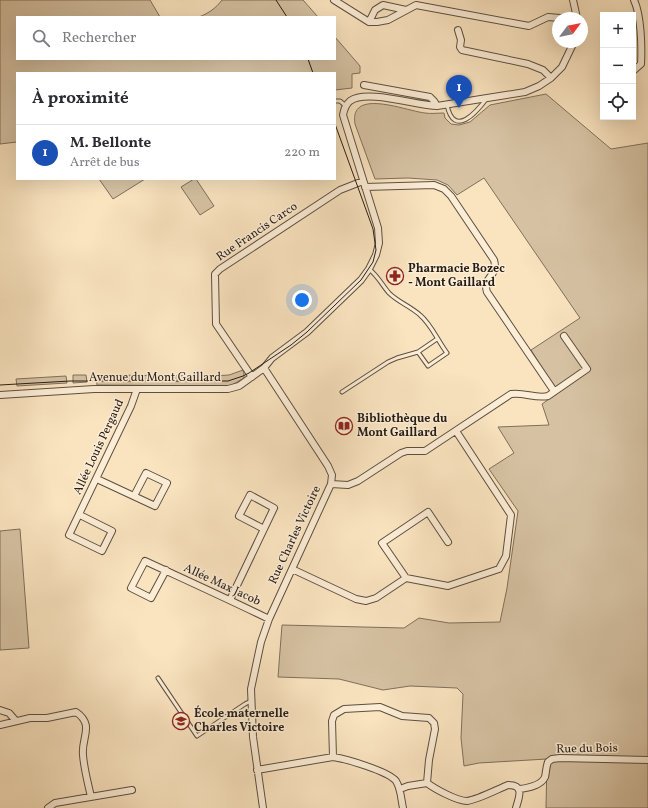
<!DOCTYPE html>
<html lang="fr">
<meta charset="utf-8">
<style>
body{margin:0;font-family:Vollkorn,serif;background:#f2f2f3;color:#2b2b33}
.controls{position:absolute;right:12px;top:12px;display:grid;overflow:hidden;border-radius:0px;box-shadow:0 4px 16px #0002}
.controls button{width:36px;height:36px;display:grid;place-items:center;padding:0;border:0;border-bottom:1px solid #e1e1e2;background:#fff;color:#2b2b33;font:20px sans-serif}
.compass{position:absolute;left:552px;top:12px;width:36px;height:36px;border-radius:50%;background:#fff;box-shadow:0 4px 16px #0002;rotate:58deg}
.you{position:absolute;left:302px;top:300px;width:14px;height:14px;margin:-10px;border:3px solid #fff;border-radius:50%;background:#1a73e8;box-shadow:0 0 0 6px #1a73e833}
.badge{display:grid;place-items:center;width:26px;height:26px;border-radius:50%;background:#8f2418;color:#fff;font-size:13px;font-weight:700}
.pin{position:absolute;translate:-50% -33px;filter:drop-shadow(0 1px 2px #0008)}
.pin::after{content:'';position:absolute;top:21px;width:14px;height:12px;background:inherit;clip-path:polygon(0 0,100% 0,50% 100%)}
.list{margin:0;padding:0;list-style:none}
h2{display:flex;justify-content:space-between;align-items:center;height:52px;margin:0;padding:0 16px;font-size:17px}
h2 small{font-size:13px;font-weight:400;color:#7c7c81}
.list li{display:grid;grid-template-columns:26px 1fr auto;gap:12px;align-items:center;box-sizing:border-box;height:56px;padding:0 16px;border-top:1px solid #e1e1e2}
.list b{display:block;font-size:15px;white-space:nowrap}
.list p{margin:0;font-size:13px;white-space:nowrap;color:#7c7c81}
.list em{font-size:13px;font-style:normal;color:#7c7c81}
.icon{flex:none;width:22px;height:22px;fill:none;stroke:currentColor;stroke-width:2;stroke-linecap:round;stroke-linejoin:round}
.map{position:relative;flex:none;width:648px;height:808px;overflow:hidden}
.search{position:absolute;background:#fff;box-shadow:0 4px 16px #0002;left:16px;top:16px;width:320px;height:44px;display:flex;align-items:center;gap:10px;box-sizing:border-box;padding:0 14px;border-radius:0px;color:#7c7c81;font-size:15px}
.panel{position:absolute;background:#fff;box-shadow:0 4px 16px #0002;left:16px;top:72px;width:320px;height:108px;border-radius:0px}
.map>svg:first-child{display:block}
.green{fill:#d6c2a3;stroke:#7e705c}
.lines{fill:none;stroke-linecap:round;stroke-linejoin:round}
.service-casing{stroke:#5c4f40;stroke-width:5}
.minor-casing{stroke:#5c4f40;stroke-width:8}
.service{stroke:#fcedd6;stroke-width:3}
.minor{stroke:#fcedd6;stroke-width:6}
.tram{stroke:#271d15;stroke-width:1}
.labels{text-anchor:middle;dominant-baseline:central;stroke-width:3;stroke-linejoin:round;paint-order:stroke}
.street-label{font-size:12px;fill:#271d15;stroke:#fcedd6}
.poi-label{font-size:12px;font-weight:bold;fill:#271d15;stroke:#fcedd6;text-anchor:start}
</style>
<div class="map">
<svg width="648" height="808" viewBox="0 0 648 808">
<rect width="100%" height="100%" fill="#fae4c0"/>
<filter id="stains"><feTurbulence type="fractalNoise" baseFrequency=".005" numOctaves="4"/><feColorMatrix values="0 0 0 0 .2 0 0 0 0 .09 0 0 0 0 .02 0 0 0 .5 -.17"/></filter>
<radialGradient id="worn" r=".72"><stop offset=".6" stop-color="#630" stop-opacity="0"/><stop offset="1" stop-color="#630" stop-opacity=".3"/></radialGradient>
<!-- green -->
<path class="green" d="M0 0H150L160 17H17V59H335V37L360 66V73L352 74V88L335 90V73H17V142L0 144Z
M222 0H303L318 17H199C209 13 216 8 222 0Z
M546 94 611 149 648 143V808H546L547 759 479 763 464 766 461 738 463 694 457 688 410 686 383 690 339 679 278 677 282 625 404 628 419 618 449 623 500 622 507 588 518 511 489 469 514 453 498 427 549 425 542 404 558 393 531 350 580 318 484 178 457 195 448 185 437 180 408 178 375 179 355 124C349 87 406 111 425 113 431 114 437 113 444 113L445 118 451 124 459 125 470 122 490 105Z
M99 179H145L113 199Z
M194 179H196L214 206 200 215 181 187Z
M243 370 244 374V378L230 386 97 385 96 375 213 376 229 375Z
M73 375H86L87 382 73 383Z
M66 376 67 383 17 386 16 379Z
M20 529 29 648 0 650V531Z"/>
<g class="lines">
<!-- service casing -->
<g class="service-casing">
<path id="service" d="M335 101H340L346 106
M447 105C454 138 476 113 487 98
M418 352 437 339
M342 392 388 362 397 358 418 352 428 366 447 353C438 341 431 324 420 315 410 306 398 302 389 293 382 285 378 276 369 269
M158 678 197 736 245 704 251 701"/>
</g>
<!-- minor casing -->
<g class="minor-casing">
<path id="minor" d="M334 0 369 22H377L388 20 416 5 529 26 548 17 560 18
M573 0 577 18
M369 22 375 10 383 5 406 10
M458 30 461 40 460 47 462 50 528 64 543 70 551 78
M633 71 641 64C642 46 641 15 634 0
M364 85 430 97 434 101 437 106
M365 187 434 185 444 189 451 196 494 260C499 277 482 276 487 292L554 391
M252 377 216 324 215 274 220 269 340 190 363 181
M0 395 94 389H228L239 386 264 368 272 358 307 332 361 280 369 269 376 255 379 243 378 228 343 115C344 110 345 105 350 101 366 89 415 105 437 106L525 92 539 86 551 78 562 67 574 42
M97 479 155 506 167 483 146 473 134 496
M331 484 348 485 358 481 401 453 407 451H425L511 394C524 392 536 399 548 396L587 369 564 336
M80 515 112 531 102 551 69 535 131 406 137 389
M292 569 356 599 366 601 376 598 406 578 382 543 428 512 448 542
M166 570 151 598 131 588 145 561C186 580 228 599 269 619
M406 578 448 586 499 569 506 556 511 515 456 431
M230 600 274 508 250 495 239 516 264 529
M0 710 9 713 16 721
M0 725 30 718H47L76 712C95 725 81 738 83 755 84 769 88 783 91 797
M333 757 332 721 334 715 344 709 380 707 402 716 429 718 434 723 435 729 429 760 427 783
M257 770 333 757C346 759 388 771 396 781 401 789 401 799 403 808
M400 789 408 786 427 783C435 789 457 801 467 801 477 800 498 789 508 785 525 785 519 797 516 808
M520 789C527 788 541 786 545 777 546 773 546 767 548 762L552 759 560 758 648 760
M48 808 55 803 132 790
M263 808 253 737 251 689 261 642 269 619 331 484 332 475 328 466 264 368"/>
</g>
<!-- service -->
<use href="#service" class="service"/>
<!-- minor -->
<use href="#minor" class="minor"/>
<!-- tram -->
<path class="tram" d="M276 0 287 17
M308 59 313 73
M0 385 70 381H228L243 376 249 373 291 345 307 332 361 280 373 262 376 250 373 229 335 124"/>
</g>
<!-- icons -->
<defs>
<g id="pharmacy-ring" transform="scale(0.9)"><circle r="9.5" fill="#fcedd6" stroke="#8f2418" stroke-width="1.5"/><path d="M-2-6h4v4h4v4h-4v4h-4v-4h-4v-4h4Z" fill="#8f2418"/></g>
<g id="library-ring" transform="scale(0.9)"><circle r="9.5" fill="#fcedd6" stroke="#8f2418" stroke-width="1.5"/><path d="M-6-4Q-3-5.5-.7-3.5V5Q-3 3-6 4ZM6-4Q3-5.5 .7-3.5V5Q3 3 6 4Z" fill="#8f2418"/></g>
<g id="school-ring" transform="scale(0.9)"><circle r="9.5" fill="#fcedd6" stroke="#8f2418" stroke-width="1.5"/><path d="M0-5L7-2L0 1L-7-2ZM-4 1L0 2.5L4 1V4Q0 6-4 4Z" fill="#8f2418"/></g>
</defs>
<g fill-rule="evenodd">
<use href="#pharmacy-ring" x="395" y="276"/>
<use href="#library-ring" x="344" y="426"/>
<use href="#school-ring" x="181" y="721"/>
</g>
<g class="labels">
<!-- street labels -->
<g class="street-label">
<text transform="translate(257 232) rotate(-34)">Rue Francis Carco</text>
<text x="155" y="378">Avenue du Mont Gaillard</text>
<text transform="translate(99 447) rotate(-65)">Allée Louis Pergaud</text>
<text transform="translate(295 535) rotate(-65)">Rue Charles Victoire</text>
<text transform="translate(222 585) rotate(25)">Allée Max Jacob</text>
<text transform="translate(587 749) rotate(-1)">Rue du Bois</text>
</g>
<!-- poi labels -->
<g class="poi-label">
<text x="408" y="269">Pharmacie Bozec<tspan x="408" dy="14">- Mont Gaillard</tspan></text>
<text x="357" y="419">Bibliothèque du<tspan x="357" dy="14">Mont Gaillard</tspan></text>
<text x="194" y="714">École maternelle<tspan x="194" dy="14">Charles Victoire</tspan></text>
</g>
</g>
<rect width="100%" height="100%" filter="url(#stains)"/>
<rect width="100%" height="100%" fill="url(#worn)"/>
</svg>
<div class="controls">
<button>+</button>
<button>−</button>
<button><svg class="icon" aria-label="locate" viewBox="0 0 24 24"><circle cx="12" cy="12" r="6"/><path d="M12 2v4M12 18v4M2 12h4M18 12h4"/></svg></button>
</div>
<svg class="compass" viewBox="-18 -18 36 36"><path d="M0-13l5 13h-10z" fill="#e53935"/><path d="M0 13l5-13h-10z" fill="#7c7c81"/></svg>
<div class="you"></div>
<div class="pin badge" style="left:459px;top:108px;background:#1a4fb4">1</div>
<div class="search"><svg class="icon" aria-label="search" viewBox="0 0 24 24"><circle cx="10" cy="10" r="6"/><path d="M15 15l6 6"/></svg>Rechercher</div>
<section class="panel">
<h2>À proximité<small></small></h2>
<ul class="list">
<li><span class="badge" style="background:#1a4fb4">1</span><div><b>M. Bellonte</b><p>Arrêt de bus</p></div><em>220 m</em></li>
</ul>
</section>
</div>
